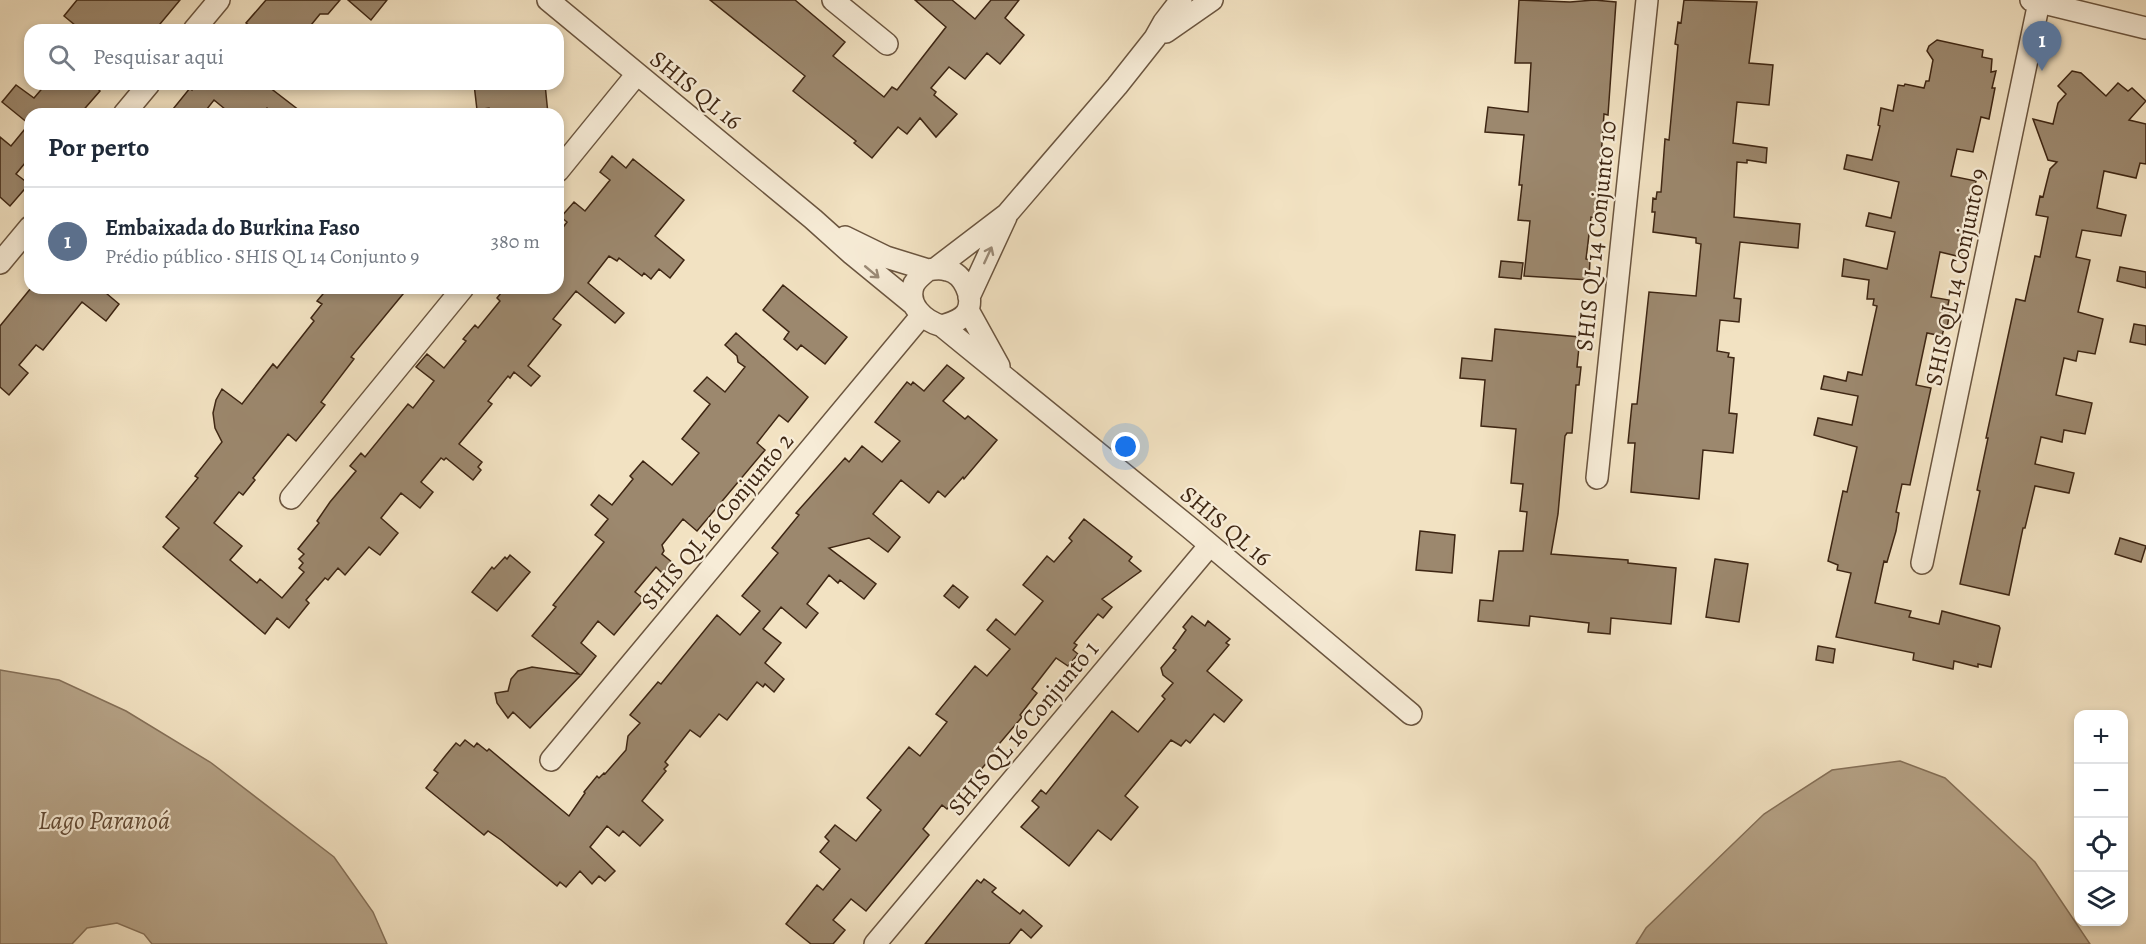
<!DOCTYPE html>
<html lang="pt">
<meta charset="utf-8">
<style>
body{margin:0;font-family:Alegreya,serif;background:#f6f6f7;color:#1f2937}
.controls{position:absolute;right:18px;bottom:18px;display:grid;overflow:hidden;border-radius:12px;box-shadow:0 3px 9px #0003}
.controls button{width:54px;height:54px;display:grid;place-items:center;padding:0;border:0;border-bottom:2px solid #e0e1e3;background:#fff;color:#1f2937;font:30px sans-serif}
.you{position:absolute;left:1126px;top:447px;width:21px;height:21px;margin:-15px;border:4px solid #fff;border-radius:50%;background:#1a73e8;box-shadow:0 0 0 9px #1a73e833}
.badge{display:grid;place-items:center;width:39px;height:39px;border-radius:50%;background:#0b8043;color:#fff;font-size:20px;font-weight:700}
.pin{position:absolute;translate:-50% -50px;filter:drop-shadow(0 2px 3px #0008)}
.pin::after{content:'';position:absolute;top:32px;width:21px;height:18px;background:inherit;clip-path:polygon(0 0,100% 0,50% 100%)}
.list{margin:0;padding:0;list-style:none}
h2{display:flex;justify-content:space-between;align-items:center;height:78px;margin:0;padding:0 24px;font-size:26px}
h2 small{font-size:20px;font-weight:400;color:#747a83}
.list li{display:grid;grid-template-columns:39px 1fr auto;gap:18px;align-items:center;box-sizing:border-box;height:108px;padding:0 24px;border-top:2px solid #e0e1e3}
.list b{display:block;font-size:22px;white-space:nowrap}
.list p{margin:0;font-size:20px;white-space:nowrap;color:#747a83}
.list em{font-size:20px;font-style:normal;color:#747a83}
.icon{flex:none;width:33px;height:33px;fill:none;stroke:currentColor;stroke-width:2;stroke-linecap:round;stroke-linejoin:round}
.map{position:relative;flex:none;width:2146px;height:944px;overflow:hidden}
.search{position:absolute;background:#fff;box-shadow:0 3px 9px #0003;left:24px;top:24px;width:540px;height:66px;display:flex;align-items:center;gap:15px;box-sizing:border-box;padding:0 21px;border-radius:18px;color:#747a83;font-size:22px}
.panel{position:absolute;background:#fff;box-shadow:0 3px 9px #0003;left:24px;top:108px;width:540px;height:186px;border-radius:18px}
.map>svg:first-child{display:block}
.water{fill:#b5a286;stroke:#857058;stroke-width:1.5}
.building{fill:#9c886e;stroke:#3e2613;stroke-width:1.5}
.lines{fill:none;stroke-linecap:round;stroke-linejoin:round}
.minor-casing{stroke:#6b553f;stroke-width:24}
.minor{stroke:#f7ecd7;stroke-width:21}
.oneway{stroke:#9a8975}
.labels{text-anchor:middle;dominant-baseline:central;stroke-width:4.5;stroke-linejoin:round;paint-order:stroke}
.street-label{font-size:24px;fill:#3e2613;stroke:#f7ecd7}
.water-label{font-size:26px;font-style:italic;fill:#624b36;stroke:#f7ecd7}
</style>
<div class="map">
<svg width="2146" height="944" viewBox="0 0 2146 944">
<rect width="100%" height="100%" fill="#f2e2c2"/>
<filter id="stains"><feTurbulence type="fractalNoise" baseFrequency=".00333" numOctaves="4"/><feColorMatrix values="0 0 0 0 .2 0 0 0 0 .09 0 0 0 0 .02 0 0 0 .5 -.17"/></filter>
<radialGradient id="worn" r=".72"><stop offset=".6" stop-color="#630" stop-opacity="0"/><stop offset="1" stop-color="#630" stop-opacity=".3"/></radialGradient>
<!-- water -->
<path class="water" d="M0 670 59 680 126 711 210 762 334 857 373 912 387 944H152L144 934 117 923 87 928 72 944H0Z
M1900 761 1945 778 2035 862 2090 944H1636L1646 928 1764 814 1832 770Z"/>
<!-- building -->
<path class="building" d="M77 0H180L155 30H81L64 16Z
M266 0H340L328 14H320L307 30H255L246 23Z
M348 0H387L371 20Z
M710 0H795L845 42 833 56 884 97 892 87 897 90 946 27 915 0H952L975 19 991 0H1019L1005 18 1024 35 1000 64 987 53 965 79 949 67 931 88 936 92 934 95 957 114 936 137 920 118 907 134 898 127 872 158 854 143 856 141 793 91 805 76Z
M1519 0 1570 2 1594 0 1616 2 1608 115 1604 114 1597 218 1591 217 1588 243 1586 259 1590 260 1589 280 1524 276 1530 221 1518 220 1522 185H1519L1524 135 1485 132 1488 107 1528 112 1531 63H1515Z
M1684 0 1757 2 1749 63 1773 65 1769 105 1737 102 1733 143 1767 148 1766 163 1747 160V163L1737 162 1734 217 1800 224 1798 248 1740 242 1734 298 1741 299 1739 322 1720 320 1717 351 1729 353 1728 357 1734 358 1729 413 1737 414 1733 453 1703 450 1699 499 1631 492 1635 443H1628L1632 404H1637L1649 292 1696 296 1701 244 1696 243V238L1653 232 1655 212H1652L1653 198 1656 199 1657 192H1661L1665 139 1669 140 1678 45 1675 44 1678 22 1681 23Z
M1937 40 1983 50 1982 57 1992 59 1991 72 1996 71 1992 88H1995L1989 119 1981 117 1973 152 1957 149 1951 176 1976 181 1961 257 1940 252 1931 297 1949 300 1947 310 1950 311 1947 328H1944L1942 336 1927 333 1916 385 1931 388 1910 485 1902 484 1896 512 1899 513 1896 531 1887 562 1884 561 1875 603 1911 611 1909 617 1939 624 1942 611 1999 626 2000 628 1991 667 1978 664V667L1954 661 1953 669 1913 660 1914 653 1836 637 1851 573 1837 570 1838 565 1828 561 1843 491 1847 492 1857 447 1814 435 1818 418 1852 425 1858 396 1821 389 1824 376 1846 381 1848 372 1862 375 1877 306 1873 305 1874 299H1867L1869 280 1842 276 1844 259 1887 269 1895 232 1866 226 1869 213 1891 218 1899 182 1844 169 1847 155 1872 160 1880 126 1878 125 1881 108 1893 111 1898 85 1904 86 1905 84 1924 88 1926 81H1929L1933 60 1927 51 1929 46Z
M2072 71 2081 73 2106 96 2118 83 2128 91 2132 88 2146 101 2129 120 2146 124V164L2140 163 2136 178 2104 171 2097 208 2126 215 2121 236 2082 230 2076 257 2090 260 2078 312 2103 319 2095 354 2078 351 2076 361 2064 358 2056 395 2092 403 2085 434 2064 430 2062 442 2041 437 2035 464 2074 473 2069 493 2035 486 2025 528H2023L2009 595 1960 584 1980 491 1977 490 1988 438H1986L2016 299 2025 301 2035 256 2040 257 2048 217 2036 215 2040 196 2043 197 2050 169 2057 162 2048 160 2033 119 2053 124 2058 103 2066 94 2058 86Z
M46 84H93L100 91 80 114H30V157L16 174 29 184 10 206 0 197V137L11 146 29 124 2 102 16 85 34 98Z
M196 84H265L304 114H274L267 108 261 114H231L214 100 203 114H169L190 88 192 90Z
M474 84H545L548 114H490L489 108 477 110Z
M612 156 626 168 633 159 684 200 655 236 684 260 670 278 659 269 651 279 644 273 642 276 619 258 617 261 609 256 588 283 624 313 615 323 576 291 553 319 561 325 528 366 540 376 531 386 514 372 510 378 508 376 488 401 492 404 459 444 482 462 478 467 481 470 473 480 446 458 444 460 441 458 421 482 433 492 420 508 401 493 381 518 398 533 380 555 369 547 345 575 338 568 328 580 325 578 306 600 309 603 289 628 277 618 265 634 163 547 179 528 166 517 198 478 195 476 222 442 215 428 213 413 216 400 222 389 242 404 273 364 277 368 314 321 311 318 322 304 317 301 328 288H408L351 357 354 359 321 402 325 405 296 441 288 434 253 478 255 480 243 495 239 492 214 523 242 546 230 560 257 583 260 579 282 598 304 572 299 568 303 563 299 559 304 554 298 549 319 523 317 521 330 502 356 471 350 466 361 453 365 457 408 404 413 408 434 381 416 367 427 354 444 368 466 341 463 339 475 325 478 328 500 301 497 298 505 288H558V234L567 222 561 217 574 202 585 211 610 180 600 172Z
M1501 261 1523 263 1521 279 1499 277Z
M2120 267 2146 272V288L2117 281Z
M783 285 847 337 825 364 801 345 797 350 784 339 789 332 763 310Z
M31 288H100L119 304 106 321 82 302 43 350 36 345 19 365 28 373 9 395 0 387V326Z
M2134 324 2146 326V345L2130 342Z
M1495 329 1580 337 1577 367H1581L1579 385H1576L1572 433H1567L1565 436 1558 514 1551 554 1628 560V563L1676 568 1671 624 1611 618 1610 634 1588 632 1589 623 1530 616 1529 626 1478 621 1480 600 1493 601 1499 551H1523L1527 512 1520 511 1523 484 1511 483 1516 429 1481 426 1485 380 1460 378 1462 358 1492 361Z
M736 333 808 397 788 422 779 415 757 443 765 450 697 531 683 519 662 545 664 551 662 554 673 563 663 574 656 567 635 592 644 599 614 635 598 621 581 643 596 656 581 675 530 728 513 712 508 718 497 703 495 693 508 691 511 679 518 671 532 667 579 674 532 636 556 607 553 605 604 542 595 535 608 519 591 505 599 495 612 505 633 479 630 476 643 461 672 485 699 453 682 439 710 404 694 391 707 377 725 392 745 367 738 362 737 356 725 345Z
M947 365 964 378 943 401 965 419 968 416 997 440 964 479 963 477 945 497 938 491 929 503 901 480 873 514 900 537 888 552 869 538 829 548 876 584 864 599 840 580 838 583 829 575 807 604 818 613 806 628 781 607 763 629 781 643 765 663 784 679 774 692 765 684 763 687 757 682 727 720 719 714 700 737 690 730 665 762 668 765 664 769 666 771 642 801 663 820 640 846 623 831 619 836 607 826 590 847 615 871 605 881 599 876 592 884 580 871 566 887 560 882 557 886 501 840 488 831 484 835 426 788 438 773 434 770 446 755 456 743 460 746 465 740 474 747 477 743 487 751 489 749 569 816 585 793 584 792 597 776 599 778 604 773 605 774 626 750 628 736 640 723 630 715 658 682 661 684 717 615 740 635 760 611 742 596 778 553 772 548 799 515 796 513 845 458 849 462 862 446 882 462 900 441 875 422 907 382 911 385 913 382 924 391Z
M1084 519 1132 557 1129 561 1141 571 1102 599 1112 607 1103 618 1098 614 1074 643 1077 645 1073 650 1078 654 1068 666 1056 658 1032 689 1037 693 1020 715 1022 717 994 750 996 752 947 809 942 805 923 829 929 835 866 911 851 899 833 920 845 930 833 944H811L786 924 817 885 823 890 840 869 820 852 829 841 825 837 835 825 856 841 881 810 867 798 909 747 920 756 947 722 936 714 975 666 987 676 1010 649 987 630 996 619 1015 635 1043 601 1023 585 1047 556 1054 562 1072 541 1069 538Z
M1420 531 1455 535 1452 573 1416 570Z
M2120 538 2146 546 2141 562 2115 554Z
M510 555 530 572 497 611 472 592 492 567 494 569 505 557 507 559Z
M1715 559 1748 564 1739 622 1706 617Z
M953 585 968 597 959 608 944 596Z
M1192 616 1205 626 1208 621 1230 639 1226 643 1229 645 1207 671 1242 700 1224 722 1214 714 1190 743 1186 740 1181 746 1171 740 1125 796 1138 807 1111 840 1098 830 1069 866 1021 827 1039 807 1032 801 1041 790 1046 794 1112 711 1138 732 1165 699 1162 696 1173 683 1163 675 1161 668 1176 650 1173 648 1186 630 1183 627Z
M1818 646 1835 649 1833 663 1816 660Z
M984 879 996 888 992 892 1020 914 1023 910 1042 926 1031 938 1021 929 1009 944H925L977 880 981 883Z"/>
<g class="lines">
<!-- minor casing -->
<g class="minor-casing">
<path id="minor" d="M548 0 813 219 852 254 913 304
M833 0 887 44
M2031 0 2146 28
M194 30 219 0
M1166 32 1212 0
M124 114 149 84
M558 171 637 74
M845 237 886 257 928 270
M0 263 30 227
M935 269 1007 214 1117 86 1155 38 1164 22 1181 0
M969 297 1006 217
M968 310 999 366
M942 326C951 323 961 321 967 312 975 297 963 273 947 270 941 268 933 269 928 270 923 274 917 279 914 284 905 304 924 321 942 326L1190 528 1411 714
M1597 478 1647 0
M291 498 463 288
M1922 563 2039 2
M551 760 922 315
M875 944 1210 545"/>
</g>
<!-- minor -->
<use href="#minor" class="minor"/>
</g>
<!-- one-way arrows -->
<defs><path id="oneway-shaft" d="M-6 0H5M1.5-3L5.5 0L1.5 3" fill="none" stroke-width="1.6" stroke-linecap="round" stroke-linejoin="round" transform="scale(1.5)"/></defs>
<g class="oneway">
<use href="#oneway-shaft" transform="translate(988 255) rotate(-65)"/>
<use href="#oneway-shaft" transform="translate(872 272) rotate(40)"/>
</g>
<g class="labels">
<!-- street labels -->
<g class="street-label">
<text transform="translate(696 90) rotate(39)">SHIS QL 16</text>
<text transform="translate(1596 236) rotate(-84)">SHIS QL 14 Conjunto 10</text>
<text transform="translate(1956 277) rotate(-78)">SHIS QL 14 Conjunto 9</text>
<text transform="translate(717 521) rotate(-50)">SHIS QL 16 Conjunto 2</text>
<text transform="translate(1226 526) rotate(40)">SHIS QL 16</text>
<text transform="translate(1023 728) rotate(-50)">SHIS QL 16 Conjunto 1</text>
</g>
<!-- water labels -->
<g class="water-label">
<text x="104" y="820">Lago Paranoá</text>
</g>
</g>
<rect width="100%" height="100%" filter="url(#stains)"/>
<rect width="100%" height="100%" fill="url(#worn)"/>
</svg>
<div class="controls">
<button>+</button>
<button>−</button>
<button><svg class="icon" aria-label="locate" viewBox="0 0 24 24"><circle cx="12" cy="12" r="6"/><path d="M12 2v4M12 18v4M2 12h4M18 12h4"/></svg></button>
<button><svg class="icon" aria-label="layers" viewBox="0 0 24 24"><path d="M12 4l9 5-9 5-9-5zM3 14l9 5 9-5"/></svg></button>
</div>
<div class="you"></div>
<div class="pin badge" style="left:2042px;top:71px;background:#5c6f8a">1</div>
<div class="search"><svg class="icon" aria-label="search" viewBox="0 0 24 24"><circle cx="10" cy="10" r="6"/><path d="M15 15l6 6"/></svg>Pesquisar aqui</div>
<section class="panel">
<h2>Por perto<small></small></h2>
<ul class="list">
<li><span class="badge" style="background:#5c6f8a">1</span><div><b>Embaixada do Burkina Faso</b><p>Prédio público · SHIS QL 14 Conjunto 9</p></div><em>380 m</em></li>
</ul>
</section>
</div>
